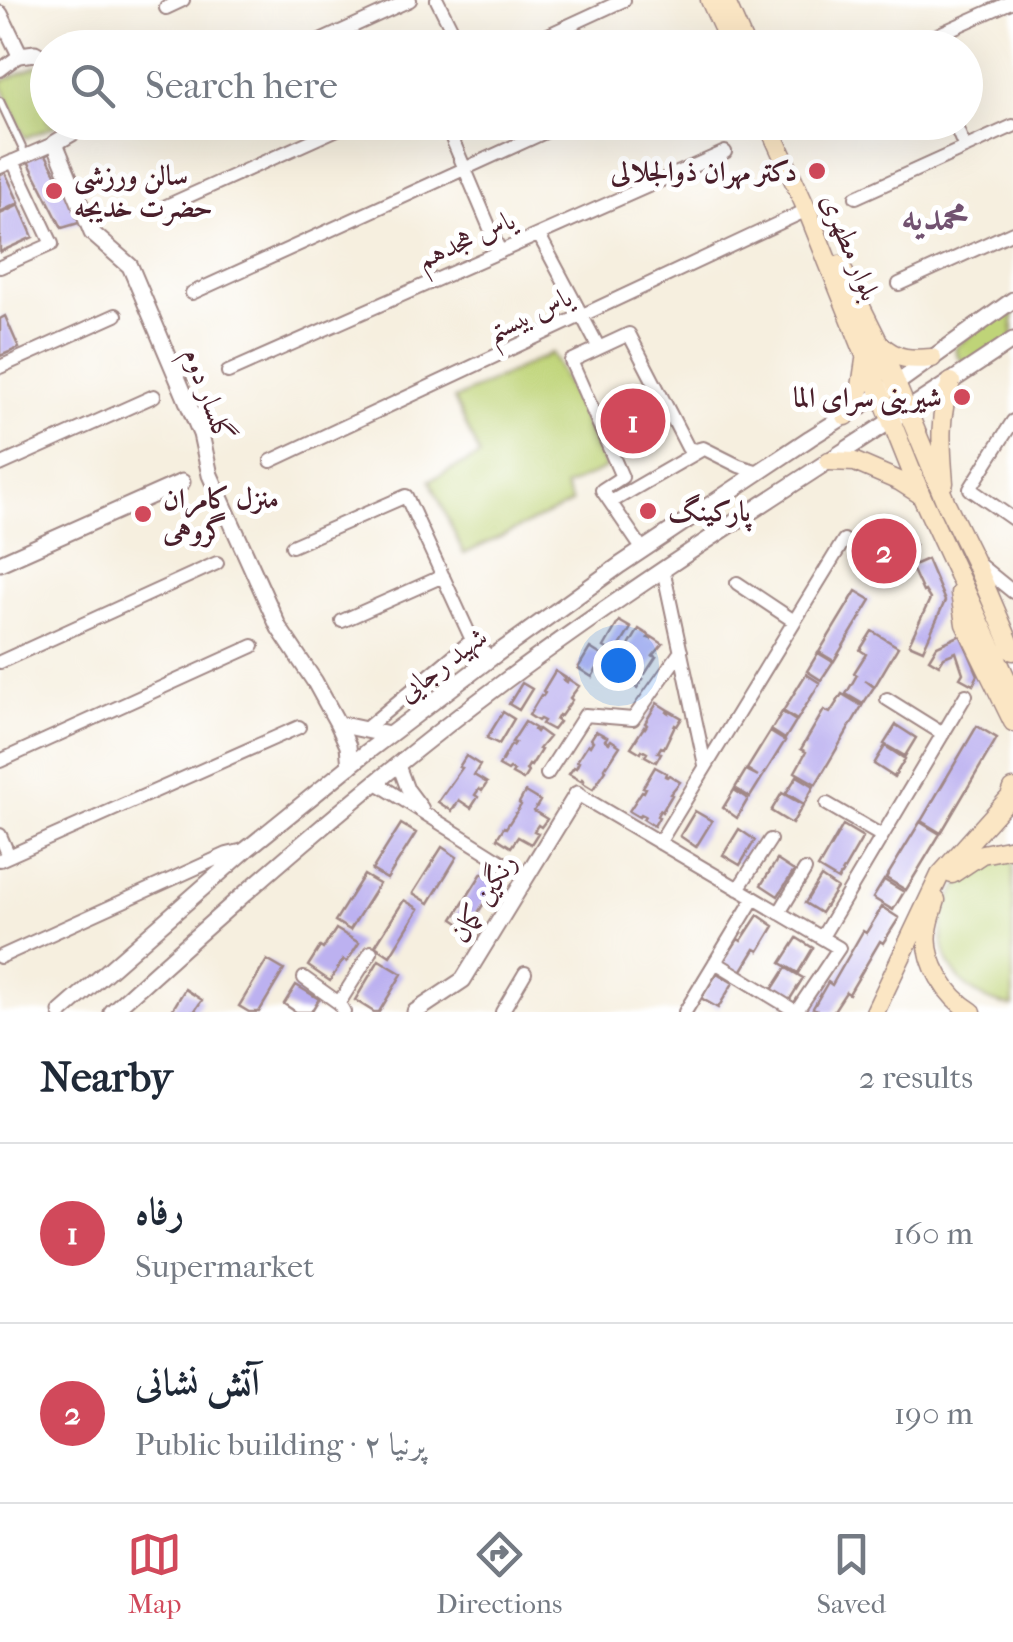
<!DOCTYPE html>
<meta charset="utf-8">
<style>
body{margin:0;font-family:"IM FELL French Canon",Amiri,serif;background:#f2f2f3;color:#1f2937}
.you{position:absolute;left:618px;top:665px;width:35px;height:35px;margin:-25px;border:8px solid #fff;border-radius:50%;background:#1a73e8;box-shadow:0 0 0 15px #1a73e833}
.badge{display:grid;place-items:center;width:65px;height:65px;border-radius:50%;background:#d1495b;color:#fff;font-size:32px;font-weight:700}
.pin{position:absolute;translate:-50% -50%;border:5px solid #fff;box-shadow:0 2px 10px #0006}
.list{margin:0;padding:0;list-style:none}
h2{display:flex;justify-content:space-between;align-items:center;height:130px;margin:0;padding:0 40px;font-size:42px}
h2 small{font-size:32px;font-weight:400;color:#747a83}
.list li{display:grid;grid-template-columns:65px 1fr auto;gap:30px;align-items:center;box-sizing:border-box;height:180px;padding:0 40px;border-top:2px solid #e0e1e3}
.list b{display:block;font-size:38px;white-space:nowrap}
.list p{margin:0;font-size:32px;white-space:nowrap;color:#747a83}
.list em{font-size:32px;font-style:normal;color:#747a83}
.icon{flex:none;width:55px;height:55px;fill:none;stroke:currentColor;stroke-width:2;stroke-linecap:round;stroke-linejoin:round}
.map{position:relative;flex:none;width:1013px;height:1012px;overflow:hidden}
.search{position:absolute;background:#fff;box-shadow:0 10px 40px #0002;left:30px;right:30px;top:30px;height:110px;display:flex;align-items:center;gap:25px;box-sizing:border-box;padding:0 35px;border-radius:55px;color:#747a83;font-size:38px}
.sheet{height:490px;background:#fff}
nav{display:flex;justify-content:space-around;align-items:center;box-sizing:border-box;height:140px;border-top:2px solid #e0e1e3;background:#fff;font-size:28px;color:#747a83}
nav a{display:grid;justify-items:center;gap:5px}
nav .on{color:#d1495b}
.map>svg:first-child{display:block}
.green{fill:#bfd478;stroke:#847a52;stroke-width:2.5}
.building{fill:#bcb1f0}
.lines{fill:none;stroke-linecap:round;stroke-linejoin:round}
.service-casing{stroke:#a08785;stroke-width:10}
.minor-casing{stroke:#a08785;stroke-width:16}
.tertiary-casing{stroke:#a08785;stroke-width:19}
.secondary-casing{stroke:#a08785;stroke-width:21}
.service{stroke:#fff;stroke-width:6}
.minor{stroke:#fff;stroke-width:12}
.tertiary{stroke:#fff;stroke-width:15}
.secondary{stroke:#fbe6c4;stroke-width:18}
.poi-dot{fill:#d1495b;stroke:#fff;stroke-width:4}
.labels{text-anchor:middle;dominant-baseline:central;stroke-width:10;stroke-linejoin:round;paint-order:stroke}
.poi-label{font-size:28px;font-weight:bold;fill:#4a1f2b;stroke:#fff;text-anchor:start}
.street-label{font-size:28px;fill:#4a1f2b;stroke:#fff}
.district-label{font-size:38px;font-weight:bold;fill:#725270;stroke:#fff}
</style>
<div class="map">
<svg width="1013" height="1012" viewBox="0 0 1013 1012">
<rect width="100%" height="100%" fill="#fff"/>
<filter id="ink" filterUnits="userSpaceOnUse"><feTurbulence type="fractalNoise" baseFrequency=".01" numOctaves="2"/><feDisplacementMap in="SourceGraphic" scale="20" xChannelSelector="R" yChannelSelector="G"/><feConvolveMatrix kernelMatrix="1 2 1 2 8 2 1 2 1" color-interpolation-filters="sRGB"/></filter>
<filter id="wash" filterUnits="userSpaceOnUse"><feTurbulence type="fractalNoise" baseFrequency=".0048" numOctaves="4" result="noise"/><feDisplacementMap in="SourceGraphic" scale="40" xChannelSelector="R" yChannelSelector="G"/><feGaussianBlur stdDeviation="2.25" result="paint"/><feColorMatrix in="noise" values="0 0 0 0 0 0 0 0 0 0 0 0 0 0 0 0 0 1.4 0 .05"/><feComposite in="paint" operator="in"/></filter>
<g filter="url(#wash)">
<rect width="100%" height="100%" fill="#f6efdf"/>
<!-- green -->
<path class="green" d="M38 65 47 90 48 122 60 124 25 138 0 82Z
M1013 300V340L977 364C965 362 958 362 955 348Z
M552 353 606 468 565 487 572 503 464 554 430 480 480 456 454 399Z
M1001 856H1013V1007C924 991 917 889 1001 856Z"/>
<g id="blocks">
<!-- building -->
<path class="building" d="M44 151 82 222 62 228 27 159Z
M5 172 19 203 0 212V174Z
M19 205 33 237 0 252V214Z
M5 316 19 348 0 356V319Z
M882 525 915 545 898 571 892 567 896 560 877 548 874 554 867 550Z
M927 559 945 601 923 650 909 644 930 599 925 591 923 592 911 566Z
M856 591 871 600 834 661 819 652Z
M619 621 631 628 615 654 604 647Z
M639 629 650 636 648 638 651 639 652 637 663 644 653 656 656 657 645 674 643 673 640 678 643 679 637 688 626 681 628 679 624 676 622 679 613 673 625 653 627 654 629 651 627 649Z
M872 631 898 647 875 686 865 680 874 687 863 704 846 694 857 675 854 673 866 654 860 650Z
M961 635 978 675 973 685 960 678 963 673 956 652 944 657 939 665 929 659 937 646Z
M590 648 604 657 592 677 578 668Z
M818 653 833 662 821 680 807 671Z
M555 671 566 678 564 680 567 682 568 679 579 686 570 698 572 700 561 716 559 715 556 720 559 722 553 730 542 724 544 721 540 719 538 721 529 715 541 695 543 696 545 693 543 691Z
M806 674 820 683 797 720 783 711Z
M522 683 532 689 519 710 509 704Z
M842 694 862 706 816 784 795 772 806 752 801 749 824 710 830 713Z
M657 703 668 710 667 712 669 713 670 711 682 718 677 726 675 725 664 748 661 747 658 752 661 753 656 762 645 756 647 753 642 750 641 753 631 747 644 727 645 728 647 725 645 723Z
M503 712 514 719 499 744 487 738Z
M782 712 796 721 785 739 771 730Z
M525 722 535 728 534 730 536 732 538 729 549 737 539 749 541 750 531 766 529 765 526 770 528 772 523 780 512 774 514 771 510 769 508 771 499 766 511 745 513 746 515 743 512 742Z
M896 725 916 738 905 756 884 744Z
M977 726 997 738 941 833 921 821Z
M596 731 607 737 605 740 609 743 611 740 620 746 607 766 606 765 604 768 606 770 593 789 583 783 584 781 582 779 581 781 569 774 574 767 576 768 579 762 577 761 588 744 590 746 593 741 591 739Z
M770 732 785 741 750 797 735 788 746 770 758 776 747 769Z
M885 746 905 759 894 777 874 764Z
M466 756 480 765 474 775 487 783 482 791 479 789 475 795 478 797 471 808 459 800 452 811 438 802 462 768 459 767Z
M655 767 666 773 665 776 667 777 669 775 680 782 670 794 672 795 662 812 660 810 657 816 659 817 654 826 643 819 645 816 641 814 639 817 629 811 642 791 644 792 646 788 643 787Z
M797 776 814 786 804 804 786 793Z
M734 790 748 799 737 818 723 808Z
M525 792 540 801 534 811 547 819 541 827 538 825 534 831 538 833 531 844 518 837 511 847 497 838 504 827 506 828 521 805 519 803Z
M782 793 803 805 792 824 771 811Z
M695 811 712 821 696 847 680 836Z
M920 822 940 834 906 890 886 878Z
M401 824 416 833 387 879 372 870Z
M843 825 863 837 838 880 818 868Z
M739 829 755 840 740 865 723 855Z
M442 847 457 857 429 903 413 893Z
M777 860 794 871 778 896 761 885Z
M482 873 497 882 468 929 453 919Z
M364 875 379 884 350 930 335 921Z
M821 877 837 888 821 913 805 903Z
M884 880 904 892 893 910 873 898Z
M404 900 419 909 390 956 375 946Z
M882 907 899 918 883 943 880 941 849 994 846 992 833 1012H814L816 1009 813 1008 828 982 832 985 863 931 866 933Z
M758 915 774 926 759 951 755 949 739 975 722 964 738 939 741 941Z
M336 929 359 943 347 962 343 960 330 981 308 966 320 947 323 949Z
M797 938 813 948 798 973 781 963Z
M267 960 284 970 259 1012H249L239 1006Z
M379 960 402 974 379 1012H374L355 1000Z
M786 968 803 978 787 1004 770 993Z
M717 973 733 983 718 1008 701 998Z
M296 985 319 999 311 1012H296L284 1004Z
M185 989 202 1000 194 1012H171Z"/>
</g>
</g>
<g filter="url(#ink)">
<use href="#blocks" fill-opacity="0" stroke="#a08785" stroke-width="2.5"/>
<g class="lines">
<!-- service casing -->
<g class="service-casing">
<path id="service" d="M0 101 25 154"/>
</g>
<!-- minor casing -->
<g class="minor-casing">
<path id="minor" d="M437 0 461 48
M166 8 183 0
M305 48 410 0
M520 48 624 0
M908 48 1013 1
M0 70 20 55
M445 122 500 252
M954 122 965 148
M0 167 55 143
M856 197 1013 126
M153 212 353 122
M539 235 599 348
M0 267 52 244 13 161
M899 284 1013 232
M192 293 567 122
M0 367 116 315
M228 372 725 152
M1013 421 970 489 1013 519
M271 461 807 210
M0 465 154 396
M611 502 701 450
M292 546 406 496 472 640 491 658
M643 550 602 490 622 477 571 361 629 334 688 448 696 450 703 448 739 466 759 472
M976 562 1013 592
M663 569 705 765
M737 583 794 621
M342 621 443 576
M0 662 217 563
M887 699 943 734
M364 730 472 640
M0 761 253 646
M398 764 407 788 422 808
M547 774 585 715 633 719 681 651
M375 782 526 877
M577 794 839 948 796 1012
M827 804 882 836
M0 835 9 856
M659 843 844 540
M0 860 299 727
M738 889 770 840
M779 913 805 870
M822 937 966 695
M0 957 227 854 244 850
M715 962 797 1012
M304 978 339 1003
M344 1012 339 1003 371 952
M502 1012 525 973
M685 1012 754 898"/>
</g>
<!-- tertiary casing -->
<g class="tertiary-casing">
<path id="tertiary" d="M0 14 20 55 35 53 48 61
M69 122 72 133 55 143 92 233 130 266 201 434 210 475 279 628 315 682 338 724
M0 563 182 482
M350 766 348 746 338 724 389 735
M61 1012 247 849 367 752 491 658 620 565 810 438 896 384 1013 300
M112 1012C239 897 367 784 505 681 669 559 844 454 1013 340
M415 1012 463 980 577 794"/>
</g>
<!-- secondary casing -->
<g class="secondary-casing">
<path id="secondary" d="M710 0 732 48
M725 0 746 48
M767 122 807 210 921 495 1013 693
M840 265 879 343 946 503 974 560 1013 651
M881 345C897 360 912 360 932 358
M846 416 861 387 865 360
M829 461 855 462 899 481 921 495
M944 483C941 447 938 416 951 382
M960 593 965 624 1013 722
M952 874 982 854 1013 848
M936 900C933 910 929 921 928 931 924 962 947 997 972 1012
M875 1012 940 875 1010 797 1013 789"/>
</g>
<!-- service -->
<use href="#service" class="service"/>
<!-- minor -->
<use href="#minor" class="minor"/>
<!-- tertiary -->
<use href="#tertiary" class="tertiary"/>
<!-- secondary -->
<use href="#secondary" class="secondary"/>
</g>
</g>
<!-- markers -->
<g class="poi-dot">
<circle cx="817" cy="171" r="10"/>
<circle cx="54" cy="191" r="10"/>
<circle cx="962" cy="397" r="10"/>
<circle cx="648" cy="511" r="10"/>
<circle cx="143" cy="514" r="10"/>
</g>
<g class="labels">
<!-- poi labels -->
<g class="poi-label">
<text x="797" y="171" text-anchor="end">دکتر مهران ذوالجلالی</text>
<text x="74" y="175">سالن ورزشی<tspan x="74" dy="32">حضرت خدیجه</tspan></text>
<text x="942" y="397" text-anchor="end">شیرینی سرای الما</text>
<text x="163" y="498">منزل کامران<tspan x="163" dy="32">گروهی</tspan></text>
<text x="668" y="511">پارکینگ</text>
</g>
<!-- street labels -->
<g class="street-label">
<text transform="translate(466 239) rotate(-24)">یاس هجدهم</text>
<text transform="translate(851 247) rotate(68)">بلوار مطهری</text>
<text transform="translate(529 314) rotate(-25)">یاس بیستم</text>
<text transform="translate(209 395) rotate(70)">گلسار دوم</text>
<text transform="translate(442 664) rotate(-37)">شهید رجایی</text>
<text transform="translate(483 898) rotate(-58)">رنگین کمان</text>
</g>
<!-- district labels -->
<g class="district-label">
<text x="935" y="216">محمدیه</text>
</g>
</g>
</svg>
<div class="you"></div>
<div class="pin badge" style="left:633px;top:421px">1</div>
<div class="pin badge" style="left:884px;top:551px">2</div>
<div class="search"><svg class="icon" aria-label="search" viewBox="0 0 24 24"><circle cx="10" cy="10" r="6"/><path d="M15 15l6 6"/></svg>Search here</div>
</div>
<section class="sheet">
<h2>Nearby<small>2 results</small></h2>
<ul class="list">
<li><span class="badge">1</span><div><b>رفاه</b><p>Supermarket</p></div><em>160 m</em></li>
<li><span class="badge">2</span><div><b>آتش نشانی</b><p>Public building · پرنیا ۲</p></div><em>190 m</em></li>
</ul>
</section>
<nav>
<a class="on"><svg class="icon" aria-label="map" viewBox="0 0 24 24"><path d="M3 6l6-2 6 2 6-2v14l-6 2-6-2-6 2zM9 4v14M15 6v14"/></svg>Map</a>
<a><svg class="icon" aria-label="directions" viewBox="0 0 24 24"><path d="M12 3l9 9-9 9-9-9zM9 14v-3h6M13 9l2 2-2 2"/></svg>Directions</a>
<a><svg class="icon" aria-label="saved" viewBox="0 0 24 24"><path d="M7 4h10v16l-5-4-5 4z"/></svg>Saved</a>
</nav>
